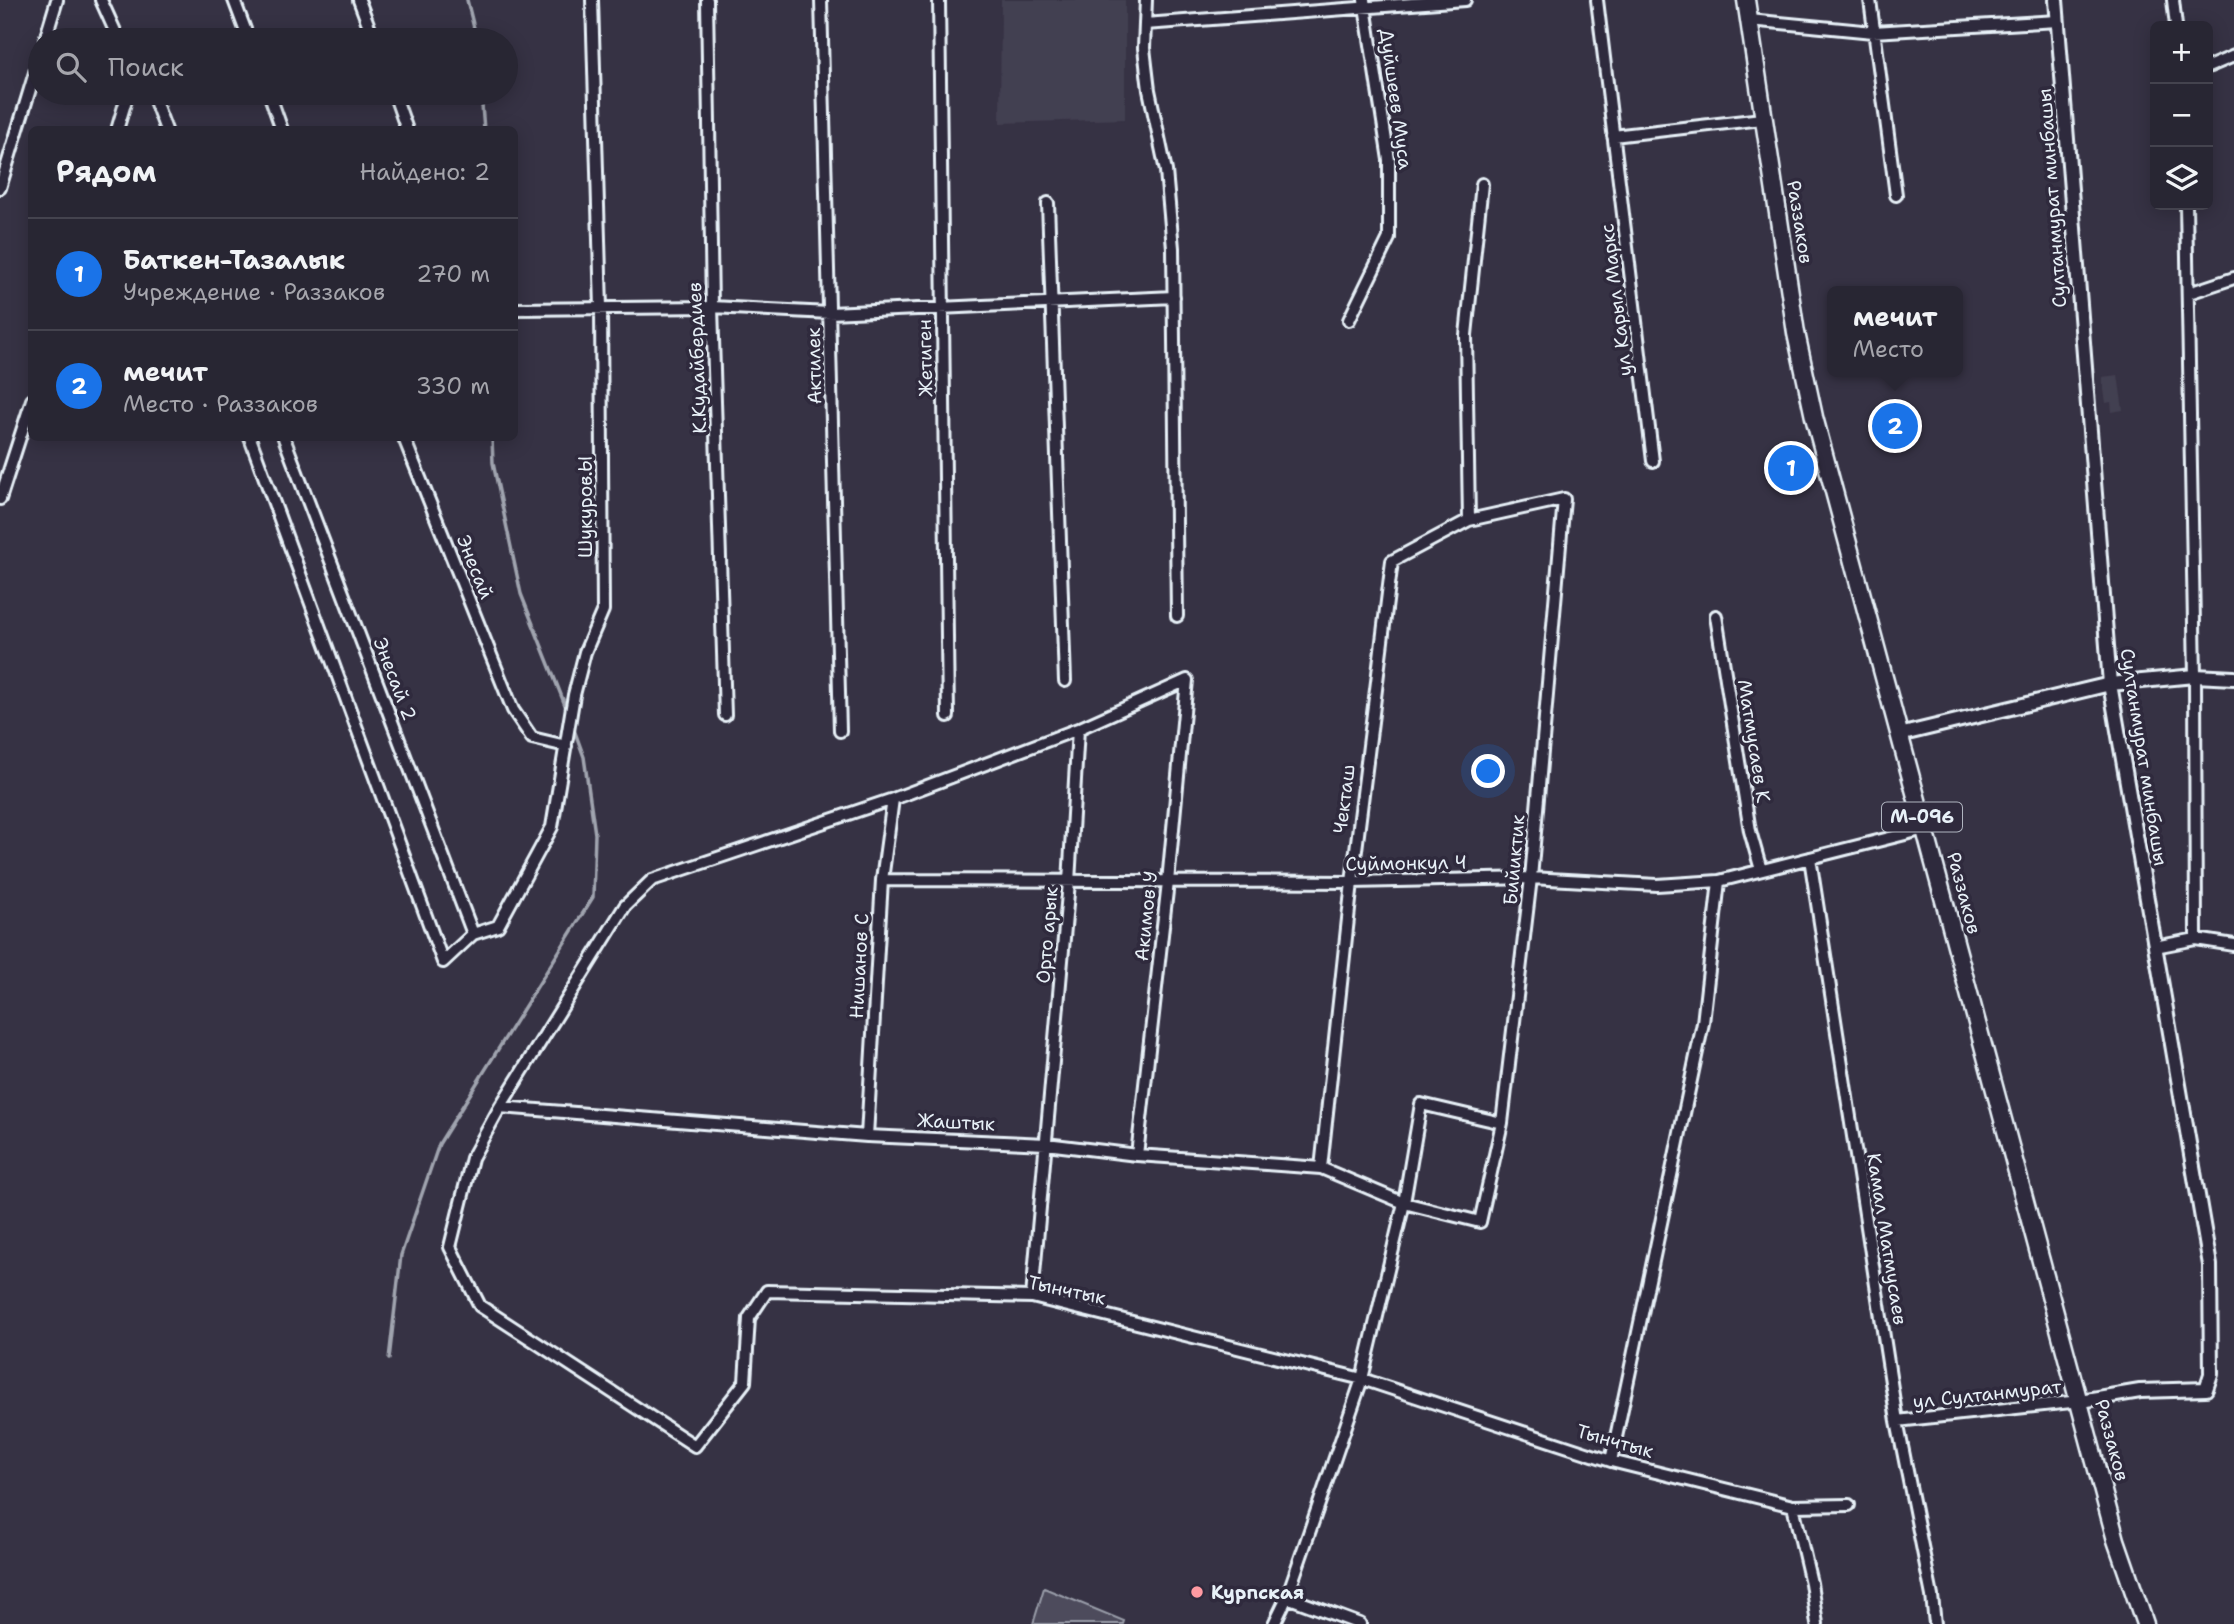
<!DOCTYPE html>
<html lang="ru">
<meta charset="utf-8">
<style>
body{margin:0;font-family:"Shantell Sans",sans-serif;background:#302e3b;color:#f1f3f6}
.controls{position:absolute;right:21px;top:21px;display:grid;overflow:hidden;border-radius:10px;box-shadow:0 4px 18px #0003}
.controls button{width:63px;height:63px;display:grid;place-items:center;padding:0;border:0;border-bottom:2px solid #44434e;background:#282633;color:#f1f3f6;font:35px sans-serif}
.you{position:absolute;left:1489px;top:772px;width:24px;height:24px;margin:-18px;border:5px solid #fff;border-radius:50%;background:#1a73e8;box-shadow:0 0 0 10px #1a73e833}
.badge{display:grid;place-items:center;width:46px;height:46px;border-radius:50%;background:#1a73e8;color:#fff;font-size:23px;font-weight:700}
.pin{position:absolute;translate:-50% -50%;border:4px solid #fff;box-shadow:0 2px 7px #0006}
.popup{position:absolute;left:1827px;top:286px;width:136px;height:91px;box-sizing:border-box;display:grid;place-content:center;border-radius:10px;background:#282633;filter:drop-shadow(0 2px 5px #0005);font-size:23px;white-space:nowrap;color:#a5a5ac}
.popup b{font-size:26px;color:#f1f3f6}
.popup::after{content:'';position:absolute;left:50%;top:100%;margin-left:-14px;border:14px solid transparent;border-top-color:#282633}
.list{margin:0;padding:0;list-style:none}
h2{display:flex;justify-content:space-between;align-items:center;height:91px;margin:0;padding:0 28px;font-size:30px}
h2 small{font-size:23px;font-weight:400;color:#a5a5ac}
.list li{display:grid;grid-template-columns:46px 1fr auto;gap:21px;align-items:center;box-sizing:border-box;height:112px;padding:0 28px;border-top:2px solid #44434e}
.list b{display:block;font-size:26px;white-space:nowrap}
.list p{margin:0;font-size:23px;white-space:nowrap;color:#a5a5ac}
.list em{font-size:23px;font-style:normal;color:#a5a5ac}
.icon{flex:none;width:38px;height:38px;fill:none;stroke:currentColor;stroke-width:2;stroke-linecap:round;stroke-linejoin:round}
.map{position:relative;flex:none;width:2234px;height:1624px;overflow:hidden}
.search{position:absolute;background:#282633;box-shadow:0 4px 18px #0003;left:28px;top:28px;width:490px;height:77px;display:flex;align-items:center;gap:18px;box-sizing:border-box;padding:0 24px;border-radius:38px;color:#a5a5ac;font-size:26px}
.panel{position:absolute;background:#282633;box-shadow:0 4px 18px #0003;left:28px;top:126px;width:490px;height:315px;border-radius:10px}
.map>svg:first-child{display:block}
.built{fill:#433f51}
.green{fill:#4d4b5c;stroke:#9a9eaa;stroke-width:2}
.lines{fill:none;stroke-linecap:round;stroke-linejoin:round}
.stream{stroke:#a0a4af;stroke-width:3.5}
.minor-casing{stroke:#e8f1f8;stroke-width:16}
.tertiary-casing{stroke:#e8f1f8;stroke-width:18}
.primary-casing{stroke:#e8f1f8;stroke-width:21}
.minor{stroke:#2f2a3d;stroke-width:10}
.tertiary{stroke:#2f2a3d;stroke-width:12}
.primary{stroke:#2f2a3d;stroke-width:16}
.poi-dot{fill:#ff9aa2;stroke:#2f2a3d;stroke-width:2.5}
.labels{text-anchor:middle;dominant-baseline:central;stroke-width:7;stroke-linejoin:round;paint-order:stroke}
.shield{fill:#2f2a3d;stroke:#b0b5c0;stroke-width:2}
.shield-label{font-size:18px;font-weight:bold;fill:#e8f1f8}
.street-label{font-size:19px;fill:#e8f1f8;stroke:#2f2a3d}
.poi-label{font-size:19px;font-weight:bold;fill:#e8f1f8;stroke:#2f2a3d;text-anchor:start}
</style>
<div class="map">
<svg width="2234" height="1624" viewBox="0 0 2234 1624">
<rect width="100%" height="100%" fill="#363244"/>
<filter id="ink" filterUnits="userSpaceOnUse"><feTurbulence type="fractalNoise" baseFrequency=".0143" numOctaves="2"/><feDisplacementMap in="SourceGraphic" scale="14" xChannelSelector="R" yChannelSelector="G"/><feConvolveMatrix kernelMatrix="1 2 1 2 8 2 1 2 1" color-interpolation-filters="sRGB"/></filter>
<g filter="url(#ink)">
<!-- built -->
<path class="built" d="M1001 0H1125V119L1000 123Z
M2118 375 2123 410 2112 412 2111 402 2106 403 2102 377Z"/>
<!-- green -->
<path class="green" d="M1044 1588 1124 1621 1123 1624H1033Z"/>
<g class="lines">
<!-- stream -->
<path class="stream" d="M467 0 477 40
M481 93 484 130
M492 438 493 463 521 594 567 710
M389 1359 401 1255 439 1144 593 897 595 834 584 757 572 724"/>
<!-- minor casing -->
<g class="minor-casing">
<path id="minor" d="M101 0 119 40
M234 0 249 40
M359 0 374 40
M707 0 712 307 725 715
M821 0 840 731
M939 0 948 716
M1146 0 1144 48 1149 90 1166 171 1173 248 1177 616
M1597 0 1653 461
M1870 0 1896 195
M2173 0 2176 26
M1749 20 1873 32 2058 21
M1145 24 1465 0
M45 40 57 0
M2208 67 2234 56
M152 93 166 130
M269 93 282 130
M394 93 407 130
M117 130 128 93
M1613 136 1762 119
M0 188 40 56
M1048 203 1065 681
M2186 205 2195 676 2196 939
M2189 293 2234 278
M516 309 712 307 830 313 1174 297
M1349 320 1389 238V160L1364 0
M250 438 443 962 473 934 498 926 552 827 574 695 585 652 603 610 601 308 592 0
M284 438 473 934
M404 438 513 710 532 738 566 746
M0 499 32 400
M1469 520 1466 335 1482 184
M1716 616 1750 831 1761 870
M1810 858 1897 1421 1932 1596 1935 1624
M882 880 1352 882 1531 878 1657 885 1719 881 1925 829
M2155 947 2196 939 2234 945
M500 1107 867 1136 1046 1144 1137 1155 1321 1168 1404 1203 1480 1222 1502 1123 1531 878 1564 499 1469 520 1392 561 1352 882 1321 1168
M867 1136 882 880 893 799
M1137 1155 1168 882 1187 680 1078 729 893 799 652 880 625 906 500 1107 472 1158 450 1247 480 1306 695 1446 745 1382 749 1318 767 1291 1032 1297 1362 1379 1611 1461 1793 1506 1849 1505
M1032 1297 1069 882 1078 729
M1897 1421 2080 1401
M1611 1461 1703 1023 1719 881
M1793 1506 1811 1583 1817 1624
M1287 1597 1360 1624
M1274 1624 1287 1597 1362 1379 1404 1203 1421 1104 1502 1123"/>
</g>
<!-- tertiary casing -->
<g class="tertiary-casing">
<path id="tertiary" d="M2056 0 2110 684 2210 1265 2211 1374 2206 1389 2140 1391 2080 1401
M1899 735 2110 684 2195 676 2234 678"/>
</g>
<!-- primary casing -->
<g class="primary-casing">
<path id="primary" d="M1746 0 1796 333 1814 417 2116 1540 2145 1624"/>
</g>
<!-- minor -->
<use href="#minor" class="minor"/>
<!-- tertiary -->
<use href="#tertiary" class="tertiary"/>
<!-- primary -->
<use href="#primary" class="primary"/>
</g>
</g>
<!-- markers -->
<circle class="poi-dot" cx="1197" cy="1592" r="7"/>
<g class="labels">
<!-- shield labels -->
<rect class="shield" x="1882" y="802.5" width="80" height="29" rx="5"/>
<g class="shield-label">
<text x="1922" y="817">М-096</text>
</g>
<!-- street labels -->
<g class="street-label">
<text transform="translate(1396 99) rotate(82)">Дуйшеев Муса</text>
<text transform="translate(2052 198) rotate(-94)">Султанмурат минбашы</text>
<text transform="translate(1800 222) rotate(81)">Раззаков</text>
<text transform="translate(1616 300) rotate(-97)">ул Карыл Маркс</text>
<text transform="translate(697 358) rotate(-92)">К.Кудайбердиев</text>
<text transform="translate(925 358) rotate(-91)">Жетиген</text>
<text transform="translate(814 366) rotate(-91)">Актилек</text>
<text transform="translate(585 507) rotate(-90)">Шукуров.Ы</text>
<text transform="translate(475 567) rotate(68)">Энесай</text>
<text transform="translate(395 679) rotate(69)">Энесай 2</text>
<text transform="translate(1754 741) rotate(81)">Матмусаев К</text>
<text transform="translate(2144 757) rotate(81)">Султанмурат минбашы</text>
<text transform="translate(1344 799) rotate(-83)">Чекташ</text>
<text transform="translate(1514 860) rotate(-85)">Бийиктик</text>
<text transform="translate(1406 863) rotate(-1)">Суймонкул Ч</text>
<text transform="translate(1964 893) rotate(75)">Раззаков</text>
<text transform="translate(1146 916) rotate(-84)">Акимов У</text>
<text transform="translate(1047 935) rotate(-85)">Орто арык</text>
<text transform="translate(859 966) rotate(-87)">Нишанов С</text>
<text transform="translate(956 1122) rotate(3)">Жаштык</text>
<text transform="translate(1887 1239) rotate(81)">Камал Матмусаев</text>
<text transform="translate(1067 1290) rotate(12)">Тынчтык</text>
<text transform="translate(1987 1394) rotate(-6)">ул Султанмурат</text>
<text transform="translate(2112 1440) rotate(75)">Раззаков</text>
<text transform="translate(1615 1441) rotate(16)">Тынчтык</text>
</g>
<!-- poi labels -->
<g class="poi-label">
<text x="1211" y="1592">Курпская</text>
</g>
</g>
</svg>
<div class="controls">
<button>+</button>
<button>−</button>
<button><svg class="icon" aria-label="layers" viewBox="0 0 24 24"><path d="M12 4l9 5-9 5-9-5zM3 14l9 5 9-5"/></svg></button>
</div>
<div class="you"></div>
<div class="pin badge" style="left:1791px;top:468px">1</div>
<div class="pin badge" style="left:1895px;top:426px">2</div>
<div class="popup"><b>мечит</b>Место</div>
<div class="search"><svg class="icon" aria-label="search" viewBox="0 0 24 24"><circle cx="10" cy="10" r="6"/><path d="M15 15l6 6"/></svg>Поиск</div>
<section class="panel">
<h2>Рядом<small>Найдено: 2</small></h2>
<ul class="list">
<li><span class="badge">1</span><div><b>Баткен-Тазалык</b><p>Учреждение · Раззаков</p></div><em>270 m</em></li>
<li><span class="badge">2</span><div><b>мечит</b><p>Место · Раззаков</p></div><em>330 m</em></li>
</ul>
</section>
</div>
